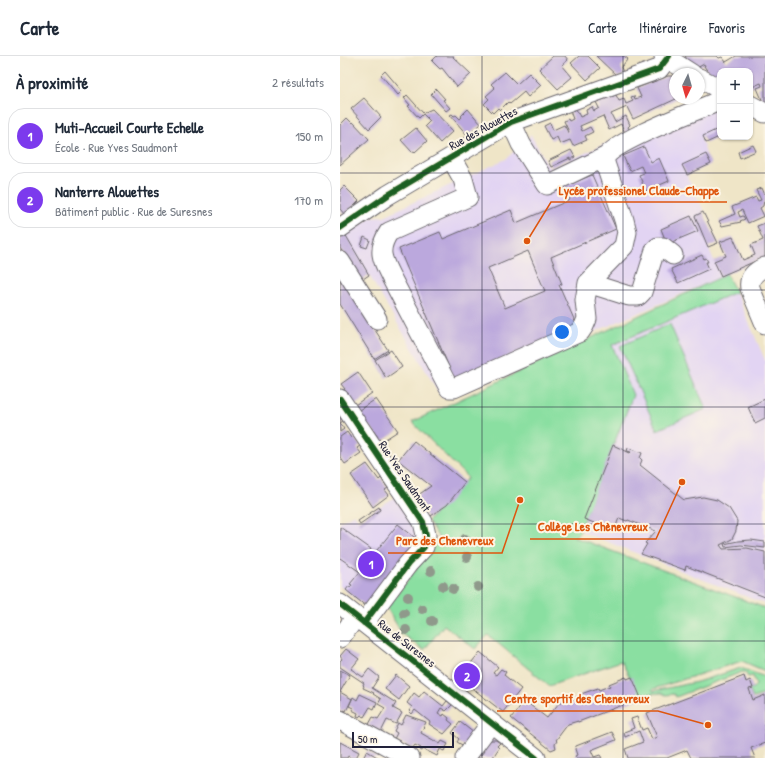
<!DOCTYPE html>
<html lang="fr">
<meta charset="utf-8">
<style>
body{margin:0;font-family:"Patrick Hand",sans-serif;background:#f6f6f7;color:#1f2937}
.controls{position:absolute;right:12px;top:12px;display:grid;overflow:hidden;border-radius:8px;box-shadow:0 1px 3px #0004}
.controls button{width:36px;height:36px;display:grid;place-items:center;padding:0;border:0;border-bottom:1px solid #e0e1e3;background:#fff;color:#1f2937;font:20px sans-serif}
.compass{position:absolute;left:329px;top:12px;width:36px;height:36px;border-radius:50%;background:#fff;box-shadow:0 1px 3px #0004;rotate:185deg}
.scale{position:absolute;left:12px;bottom:10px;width:102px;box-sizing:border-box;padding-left:4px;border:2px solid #22223b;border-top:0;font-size:11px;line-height:14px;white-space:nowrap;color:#22223b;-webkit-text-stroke:3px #fcf5e5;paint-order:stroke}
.you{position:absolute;left:222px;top:276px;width:14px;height:14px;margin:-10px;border:3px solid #fff;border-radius:50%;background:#1a73e8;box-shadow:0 0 0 6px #1a73e833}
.badge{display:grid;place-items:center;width:26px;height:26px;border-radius:50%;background:#7c3aed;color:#fff;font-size:13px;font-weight:700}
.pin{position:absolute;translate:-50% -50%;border:2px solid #fff;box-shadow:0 1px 4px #0006}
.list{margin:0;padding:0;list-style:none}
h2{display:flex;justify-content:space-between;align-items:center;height:52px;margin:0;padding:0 16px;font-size:17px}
h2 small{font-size:13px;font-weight:400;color:#747a83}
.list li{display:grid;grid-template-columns:26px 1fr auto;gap:12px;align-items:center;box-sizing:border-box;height:56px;margin:0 8px 8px;padding:0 8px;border:1px solid #e0e1e3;border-radius:16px}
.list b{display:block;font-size:15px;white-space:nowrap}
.list p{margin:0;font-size:13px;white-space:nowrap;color:#747a83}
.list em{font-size:13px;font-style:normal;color:#747a83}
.map{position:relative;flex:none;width:425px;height:702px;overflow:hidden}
header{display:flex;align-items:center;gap:24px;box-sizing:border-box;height:56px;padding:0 20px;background:#fff;border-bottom:1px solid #e0e1e3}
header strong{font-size:19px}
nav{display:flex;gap:22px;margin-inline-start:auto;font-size:14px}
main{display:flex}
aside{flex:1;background:#fff}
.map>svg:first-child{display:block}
.built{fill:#e2d4f3}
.green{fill:#8adfa1;stroke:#56806e}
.building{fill:#bba8dd;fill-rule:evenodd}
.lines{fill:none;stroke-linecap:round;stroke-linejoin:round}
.minor-casing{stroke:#6a666c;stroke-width:21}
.minor{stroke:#fff;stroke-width:19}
.cycleway-casing{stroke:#fcf5e5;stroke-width:8}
.cycleway{stroke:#1b5e20;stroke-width:6}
.tree{fill:#8f998b}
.grid{fill:none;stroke:#22223b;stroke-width:1;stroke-opacity:0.55}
.labels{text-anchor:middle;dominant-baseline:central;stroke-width:4;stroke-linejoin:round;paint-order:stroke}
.street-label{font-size:12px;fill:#22223b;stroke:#fcf5e5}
.leader{fill:none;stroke:#de560e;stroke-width:1.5}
.callout-dot{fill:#de560e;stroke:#fcf5e5;stroke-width:1.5}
.callout-label{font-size:13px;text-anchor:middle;font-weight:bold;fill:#de560e;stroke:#fcf5e5;stroke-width:4;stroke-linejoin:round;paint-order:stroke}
</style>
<header>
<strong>Carte</strong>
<nav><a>Carte</a><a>Itinéraire</a><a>Favoris</a></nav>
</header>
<main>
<aside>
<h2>À proximité<small>2 résultats</small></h2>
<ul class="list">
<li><span class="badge">1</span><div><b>Muti-Accueil Courte Echelle</b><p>École · Rue Yves Saudmont</p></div><em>150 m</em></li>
<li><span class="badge">2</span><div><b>Nanterre Alouettes</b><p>Bâtiment public · Rue de Suresnes</p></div><em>170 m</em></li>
</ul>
</aside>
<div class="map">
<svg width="425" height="702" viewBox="0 0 425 702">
<rect width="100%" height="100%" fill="#fcf5e5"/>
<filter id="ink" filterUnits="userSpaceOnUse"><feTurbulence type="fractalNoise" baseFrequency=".025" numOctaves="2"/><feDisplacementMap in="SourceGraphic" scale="8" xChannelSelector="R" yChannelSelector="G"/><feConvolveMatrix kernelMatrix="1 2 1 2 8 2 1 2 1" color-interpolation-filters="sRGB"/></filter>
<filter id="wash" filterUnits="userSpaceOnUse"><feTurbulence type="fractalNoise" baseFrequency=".012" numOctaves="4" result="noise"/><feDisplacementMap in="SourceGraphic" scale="16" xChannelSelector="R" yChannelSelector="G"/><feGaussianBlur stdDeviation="0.9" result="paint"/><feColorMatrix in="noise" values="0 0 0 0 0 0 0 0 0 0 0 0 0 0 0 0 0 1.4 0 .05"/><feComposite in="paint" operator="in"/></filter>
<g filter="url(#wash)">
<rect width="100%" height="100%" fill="#efe5c7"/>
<!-- built -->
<path class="built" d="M371 40 380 45V72L361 81 366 98 342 110 364 155 355 160 381 221 102 342 5 179 30 161 44 160 166 103 191 79 210 113Z
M396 236 425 304V548L240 475 293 339 272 289Z
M55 441 80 479 27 551 0 530V466L14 458 19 465Z"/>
<!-- green -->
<path class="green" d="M386 217 396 236 272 289 293 339 240 475 238 478H237L234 481 425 552V615L402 605 313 633V635L357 626 401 612 425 621V638L413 642 409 633 413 632 416 629 413 620 408 621 405 616H402L336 641 334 638 326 639 322 637 304 638V637L299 638 281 605 209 630 148 579 135 593 104 569 84 594 62 578 47 552 99 482 88 465 128 422 72 366 381 221Z
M330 268 366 353 317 374 280 290Z"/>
<g id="blocks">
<!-- building -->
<path class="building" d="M97 0H114L113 1 131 18 117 31 102 12 100 13 92 5Z
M213 0H225L228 4 222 9 232 21 218 33 199 13Z
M239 0H248L260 12 247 24 231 7Z
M256 0H284L288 3 281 11 284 19 278 21Z
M345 0H377L379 2 382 1 386 6 396 0H425V46H423L417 32 422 30 421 27 410 32V15H380V27L373 23 364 10H365L364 8 355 13 351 11Z
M45 15 62 35 58 39 41 19Z
M165 16 177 28 189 17 201 29 188 41 184 36 170 48 168 46 160 54 158 52 153 57 144 48 149 43 146 40 155 32 151 28Z
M328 20H335V42H338L293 63 287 51 271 58 275 66 286 60 290 69 288 71 291 77 286 79 281 68 269 74 263 60 240 70 242 75 250 71 253 76 245 80 247 84 233 90 230 84 220 88 217 81 211 84 204 70 210 67 213 74 224 69 228 76H229L224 65 228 63 229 65 233 63 230 55 236 53 240 61 247 58 246 54 252 51 254 55 259 52 256 46 276 39 279 45 284 43 286 48 293 45 291 41 294 40 295 43 301 41 297 32Z
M96 33 105 43 103 44 110 52 106 55 91 38Z
M67 39 83 57 92 53 113 75 100 87 85 70 90 65 83 58 79 62 68 50 70 49 64 42Z
M24 42 41 61 29 73 11 53Z
M128 53 141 68 128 80 110 59 112 58 114 60 116 59 120 63 122 61 121 60Z
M7 62 12 67 13 66 29 83 0 109V69Z
M76 72 87 85 75 96 74 95 72 96 61 84Z
M380 72V77L378 78 379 81 366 87 363 80Z
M413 89 416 95 400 102 398 96Z
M304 91 311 106 319 102 329 125 306 135 299 119 304 117 301 110 290 115 283 100Z
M231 94 235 101 230 104V102L211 111 208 105Z
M366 98 371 108 347 119 342 109Z
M252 119 276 173 211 201 222 228 219 229 237 270 114 323 59 193 100 176 103 183 171 154 176 167 230 144 224 131ZM188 195 205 235 165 252 148 212Z
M4 130 19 145 5 159 0 153V134Z
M422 132 425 139V145H424L423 150 420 152 424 160 408 167 402 154 398 156 400 161 403 160 405 163 400 165 401 166 382 170 379 165 395 158 392 151 416 141 418 145 421 144 416 134Z
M363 156 378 187 368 191 355 160Z
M351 160 358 175 327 188 321 173Z
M425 167V201L381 220 374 205 386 200 380 186 393 181 403 204 415 199 411 189 423 184 417 170Z
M5 178 29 219 20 225 0 192V182Z
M24 181 30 184 27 192 21 190Z
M362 199 364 203 366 202 368 206H366L369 213 338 227 331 213Z
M0 213 37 273 35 274 48 294 34 303 0 248Z
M51 294 62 311 46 322 35 304Z
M18 316 32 337 15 349 2 335 5 333 1 328Z
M36 343 58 375 38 388 35 383 38 381 30 370 27 371 19 354Z
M425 343V362L415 367 408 351Z
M0 361 3 365 0 367 4 373 0 376Z
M7 376 11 382 13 380 20 390 17 392 21 397 5 408 0 401V381Z
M74 385 125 426 107 449 88 462 74 442 91 430 58 404Z
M273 389 290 397 291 396 287 395 288 392 302 397 300 402 302 404 300 409 344 444 363 441 377 444 389 452 397 465 396 475 392 483 380 489 383 493 407 492 425 496V541L346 510 345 514 301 498 307 488 305 487 316 475 288 464 287 465 279 462 274 475 244 463Z
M27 408 39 424 41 422 44 427 48 432 45 434 49 439 33 451 11 419Z
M39 451 40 454 20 468 18 465Z
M58 468 79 485 27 551 6 534 9 530 10 532 12 529 10 528 20 516 0 502V471L31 493 29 496 33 499Z
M411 484 425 486V492L401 489 385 491 384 488 398 485Z
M6 593 19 603 11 613 23 621 29 613 39 621 32 632 56 647 53 652 62 657 56 668 47 664 41 676 28 670 33 661 38 663 45 652 38 648 41 643 33 638 34 637 23 632 24 630 23 629 24 627 0 611V605L2 603 0 600Z
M140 596 158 611 153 617 156 619 161 613 166 616 164 619 181 633 163 656 119 622Z
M0 614 10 619 0 636Z
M56 619 69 630 59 644 45 633Z
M404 620 406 626 410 624 413 632 409 633 413 644 425 639V687L411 692 415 702H351L347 694 327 702H288L285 693 303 686 299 675 285 681 284 676 294 672 291 663 297 661 302 674 307 672 312 683 317 681 307 657Z
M286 621 287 623 292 621 301 642 238 666V665L228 668 216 684 217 685 215 688 216 692 211 694 171 662 186 643 191 647 190 649 207 662 219 647 231 642 232 644 237 643 242 640 241 638 258 632 259 634 264 632 270 630 269 628Z
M84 635 103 650 107 645 112 649 106 655 101 652 98 657 103 660 104 658 109 662 108 664 113 668 104 678 89 668 90 666 75 654 72 658 69 655 72 651 67 647 74 637 79 641Z
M0 636 12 643 6 655 4 654 3 656 0 655Z
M20 638 37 646 34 653 30 651 24 661 21 659 19 661 17 660 18 657 12 654 13 652 9 650 13 641 17 644Z
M66 659 86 666 81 677 100 688 102 685 108 688 104 695 100 693 97 700 83 693 82 695 80 694 81 692 75 689 72 693 54 683 57 677 54 675 58 667 61 669Z
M120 666 134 677 124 690 117 686 119 683 112 677Z
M272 676 276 684 251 694 254 701 260 699 262 702H236L235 700 237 699 235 693 236 690Z
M150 684H156L160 687 157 690 159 692 153 701 154 702H138L137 701 139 698 141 699 144 695 143 693Z
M0 686 19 696 16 702H11L8 700 7 702H0Z
M27 695 39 702H23Z"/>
</g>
</g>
<g filter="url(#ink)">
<use href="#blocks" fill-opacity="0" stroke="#6a666c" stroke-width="1"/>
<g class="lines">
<!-- minor casing -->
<g class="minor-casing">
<path id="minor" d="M324 0 352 18
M359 22 380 33
M410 49 425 57
M171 66 181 88 207 129 265 101
M111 102 123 123 128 141 49 176C36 195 43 205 52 223L109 332H114L240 276 244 270 247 263 245 244 248 227 284 190 287 176 284 164 264 104C270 86 358 54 379 45L380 43
M0 172 48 139 171 66 319 13 329 0
M0 205 37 263
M425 211C416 215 408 221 410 232L425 268
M248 227 289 240H298L302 236 315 194 318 191H323L333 199
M0 343 83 466 86 479 84 491 68 508 24 567
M0 548 196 702
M0 582 16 561
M0 664 70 702
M125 702 151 667"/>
</g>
<!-- minor -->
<use href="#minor" class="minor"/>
<!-- cycleway casing -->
<g class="cycleway-casing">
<path id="cycleway" d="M0 172 48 139 171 66 319 13 329 0
M0 343 83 466 86 479 84 491 68 508 24 567
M0 548 196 702"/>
</g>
<!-- cycleway -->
<use href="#cycleway" class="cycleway"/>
</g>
<!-- trees -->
<g class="tree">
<circle cx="125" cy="483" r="5"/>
<circle cx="127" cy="501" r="5"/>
<circle cx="91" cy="515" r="5"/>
<circle cx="103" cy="530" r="5"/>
<circle cx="138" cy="531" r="5"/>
<circle cx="113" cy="533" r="5"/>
<circle cx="68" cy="541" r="5"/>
<circle cx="82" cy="553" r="5"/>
<circle cx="64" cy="557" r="5"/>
<circle cx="92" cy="565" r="5"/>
<circle cx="66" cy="574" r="5"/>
</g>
</g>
<!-- grid -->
<path class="grid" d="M142 0V702M283 0V702M0 117H425M0 234H425M0 351H425M0 468H425M0 585H425"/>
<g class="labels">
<!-- street labels -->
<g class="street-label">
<text transform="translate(143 72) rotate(-29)">Rue des Alouettes</text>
<text transform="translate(65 420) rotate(56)">Rue Yves Saudmont</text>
<text transform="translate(67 587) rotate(38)">Rue de Suresnes</text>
</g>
</g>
<!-- callouts -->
<path class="leader" d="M187 185L211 146H387M342 426L316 483H190M180 444L162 497H48M368 669L318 655H157"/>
<g class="callout-dot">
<circle cx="187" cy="185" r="4"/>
<circle cx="342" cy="426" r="4"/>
<circle cx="180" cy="444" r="4"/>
<circle cx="368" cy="669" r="4"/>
</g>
<g class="callout-label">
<text x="299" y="139">Lycée professionel Claude-Chappe</text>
<text x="253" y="475">Collège Les Chènevreux</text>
<text x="105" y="489">Parc des Chenevreux</text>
<text x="237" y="647">Centre sportif des Chenevreux</text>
</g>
</svg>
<div class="controls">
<button>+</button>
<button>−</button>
</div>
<svg class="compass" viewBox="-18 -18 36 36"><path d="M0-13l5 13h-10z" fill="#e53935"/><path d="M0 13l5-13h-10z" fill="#747a83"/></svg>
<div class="scale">50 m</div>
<div class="you"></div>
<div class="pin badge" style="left:31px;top:508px">1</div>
<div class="pin badge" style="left:127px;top:620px">2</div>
</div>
</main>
